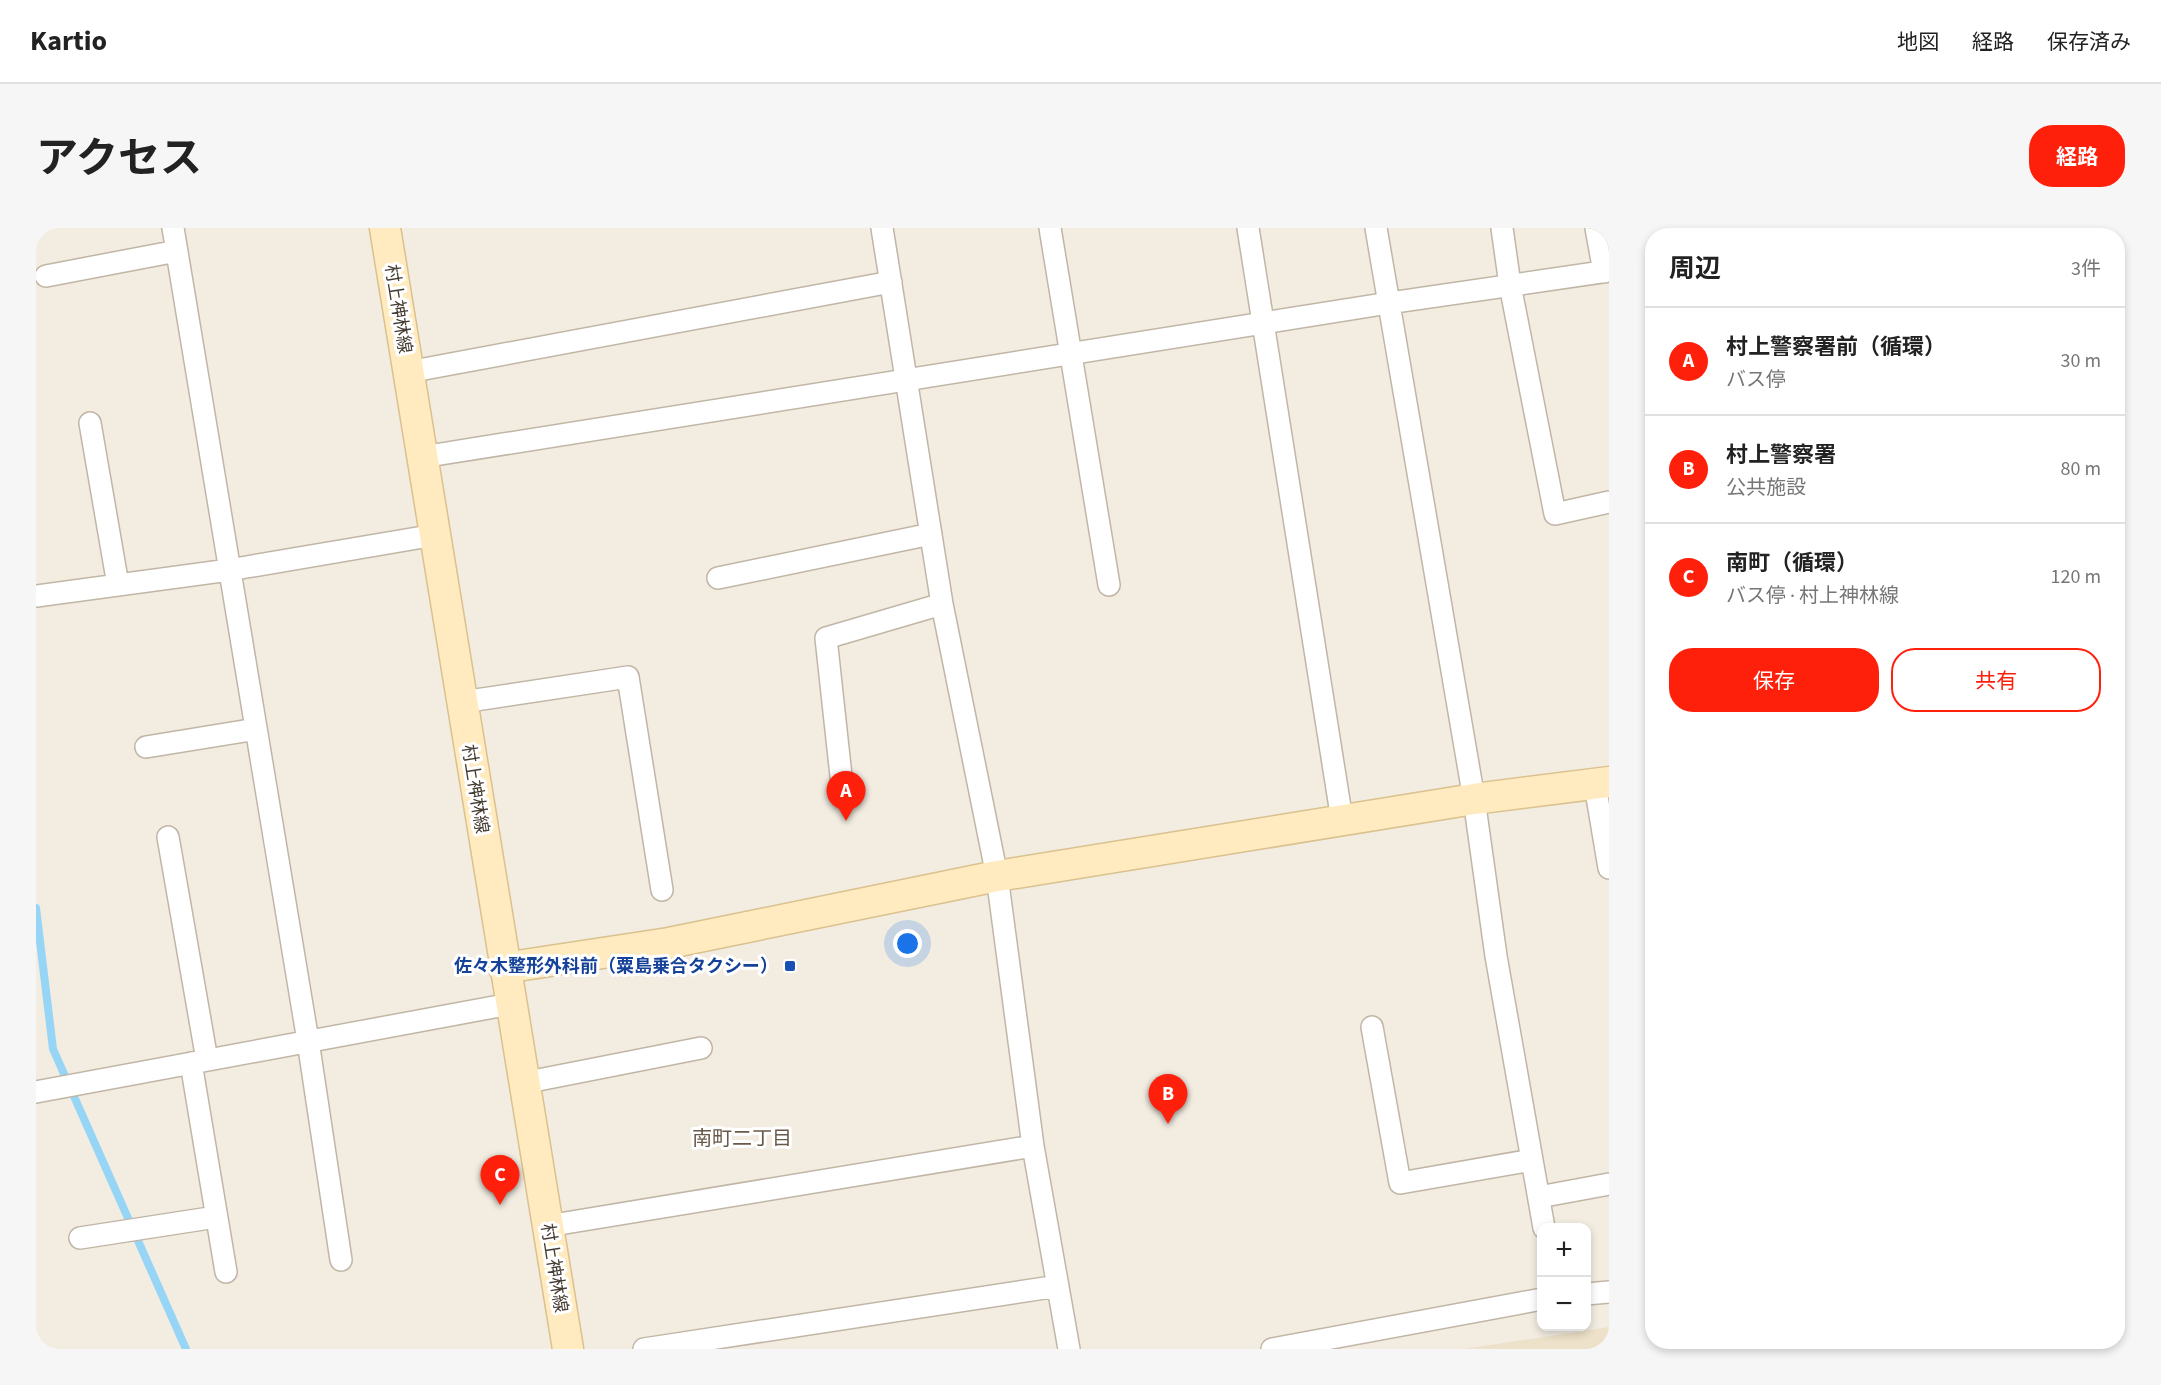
<!DOCTYPE html>
<html lang="ja">
<meta charset="utf-8">
<style>
body{margin:0;font-family:"Source Sans 3","Noto Sans JP",sans-serif;background:#f6f6f6;color:#222}
.controls{position:absolute;right:18px;bottom:18px;display:grid;overflow:hidden;border-radius:12px;box-shadow:0 3px 9px #0003}
.controls button{width:54px;height:54px;display:grid;place-items:center;padding:0;border:0;border-bottom:2px solid #e0e0e0;background:#fff;color:#222;font:30px sans-serif}
.you{position:absolute;left:872px;top:716px;width:21px;height:21px;margin:-15px;border:4px solid #fff;border-radius:50%;background:#1a73e8;box-shadow:0 0 0 9px #1a73e833}
.badge{display:grid;place-items:center;width:39px;height:39px;border-radius:50%;background:#ff200c;color:#fff;font-size:20px;font-weight:700}
.pin{position:absolute;translate:-50% -50px;filter:drop-shadow(0 2px 3px #0008)}
.pin::after{content:'';position:absolute;top:32px;width:21px;height:18px;background:inherit;clip-path:polygon(0 0,100% 0,50% 100%)}
.list{margin:0;padding:0;list-style:none}
h2{display:flex;justify-content:space-between;align-items:center;height:78px;margin:0;padding:0 24px;font-size:26px}
h2 small{font-size:20px;font-weight:400;color:#767676}
.list li{display:grid;grid-template-columns:39px 1fr auto;gap:18px;align-items:center;box-sizing:border-box;height:108px;padding:0 24px;border-top:2px solid #e0e0e0}
.list b{display:block;font-size:22px;white-space:nowrap}
.list p{margin:0;font-size:20px;white-space:nowrap;color:#767676}
.list em{font-size:20px;font-style:normal;color:#767676}
.actions{display:flex;gap:12px;padding:18px 24px}
.actions a{flex:1;padding:14px 0;border:2px solid #ff200c;border-radius:24px;text-align:center;font-size:21px;color:#ff200c}
.actions .main{background:#ff200c;color:#fff}
.map{position:relative;flex:none;width:1573px;height:1121px;overflow:hidden;border-radius:24px}
header{display:flex;align-items:center;gap:36px;box-sizing:border-box;height:84px;padding:0 30px;background:#fff;border-bottom:2px solid #e0e0e0}
header strong{font-size:28px}
nav{display:flex;gap:33px;margin-inline-start:auto;font-size:21px}
.intro{display:flex;align-items:center;justify-content:space-between;box-sizing:border-box;height:144px;padding:0 36px}
h1{margin:0;font-size:42px}
.button{padding:15px 27px;border-radius:24px;background:#ff200c;color:#fff;font-size:21px;font-weight:700}
main{display:flex;gap:36px;padding:0 36px}
aside{flex:1;background:#fff;border-radius:24px;box-shadow:0 3px 9px #0003}
.map>svg:first-child{display:block}
.education{fill:#ede1c9}
.lines{fill:none;stroke-linecap:round;stroke-linejoin:round}
.stream{stroke:#96d5f6;stroke-width:8}
.street-casing{stroke:#c1b6a6;stroke-width:24}
.secondary-casing{stroke:#dac18e;stroke-width:33}
.street{stroke:#fff;stroke-width:21}
.secondary{stroke:#ffebbf;stroke-width:30}
.transit-dot{fill:#1a4fb4;stroke:#fff;stroke-width:2}
.labels{text-anchor:middle;dominant-baseline:central;stroke-width:6;stroke-linejoin:round;paint-order:stroke}
.street-label{font-size:18px;fill:#443c32;stroke:#fff}
.transit-label{font-size:18px;font-weight:bold;fill:#164399;stroke:#fff;text-anchor:end}
.neighbourhood-label{font-size:20px;fill:#685948;stroke:#fff}
</style>
<header>
<strong>Kartio</strong>
<nav><a>地図</a><a>経路</a><a>保存済み</a></nav>
</header>
<div class="intro"><h1>アクセス</h1><a class="button">経路</a></div>
<main>
<div class="map">
<svg width="1573" height="1121" viewBox="0 0 1573 1121">
<rect width="100%" height="100%" fill="#f2ece1"/>
<!-- education -->
<path class="education" d="M1573 1099V1121H1428Z"/>
<g class="lines">
<!-- stream -->
<path class="stream" d="M0 680 17 821 150 1121"/>
<!-- street casing -->
<g class="street-casing">
<path id="street" d="M137 0 272 813 305 1032
M846 0 906 376 961 648 997 918 1033 1121
M1014 0 1073 357
M1212 0 1306 592
M1340 0 1438 571 1460 728 1508 1000
M1466 0 1474 57 1519 286 1573 274
M1560 0 1568 44
M10 48 141 23
M372 144 855 54
M54 195 82 357
M386 229 1353 75 1573 43
M682 350 895 306
M0 368 193 342 399 307
M426 474 592 449 626 662
M110 519 220 501
M806 557 790 410 906 376
M1559 557 1573 640
M132 609 171 832
M1336 799 1364 955 1496 932
M155 835 190 1044
M487 855 665 820
M0 864 474 776
M1503 969 1573 956
M511 998 997 918
M44 1010 180 989
M1550 1066 1573 1064
M608 1121 1022 1058
M1236 1121 1506 1071"/>
</g>
<!-- secondary casing -->
<g class="secondary-casing">
<path id="secondary" d="M349 0 532 1121
M468 740 633 715 961 648 1438 571 1573 554"/>
</g>
<!-- street -->
<use href="#street" class="street"/>
<!-- secondary -->
<use href="#secondary" class="secondary"/>
</g>
<!-- markers -->
<rect class="transit-dot" x="748" y="732" width="12" height="12" rx="3"/>
<g class="labels">
<!-- street labels -->
<g class="street-label">
<text transform="translate(362 81) rotate(81)">村上神林線</text>
<text transform="translate(439 561) rotate(81)">村上神林線</text>
<text transform="translate(518 1040) rotate(81)">村上神林線</text>
</g>
<!-- transit labels -->
<g class="transit-label">
<text x="742" y="738">佐々木整形外科前（粟島乗合タクシー）</text>
</g>
<!-- neighbourhood labels -->
<g class="neighbourhood-label">
<text x="706" y="911">南町二丁目</text>
</g>
</g>
</svg>
<div class="controls">
<button>+</button>
<button>−</button>
</div>
<div class="you"></div>
<div class="pin badge" style="left:810px;top:593px">A</div>
<div class="pin badge" style="left:1132px;top:896px">B</div>
<div class="pin badge" style="left:464px;top:977px">C</div>
</div>
<aside>
<h2>周辺<small>3件</small></h2>
<ul class="list">
<li><span class="badge">A</span><div><b>村上警察署前（循環）</b><p>バス停</p></div><em>30 m</em></li>
<li><span class="badge">B</span><div><b>村上警察署</b><p>公共施設</p></div><em>80 m</em></li>
<li><span class="badge">C</span><div><b>南町（循環）</b><p>バス停 · 村上神林線</p></div><em>120 m</em></li>
</ul>
<div class="actions"><a class="main">保存</a><a>共有</a></div>
</aside>
</main>
